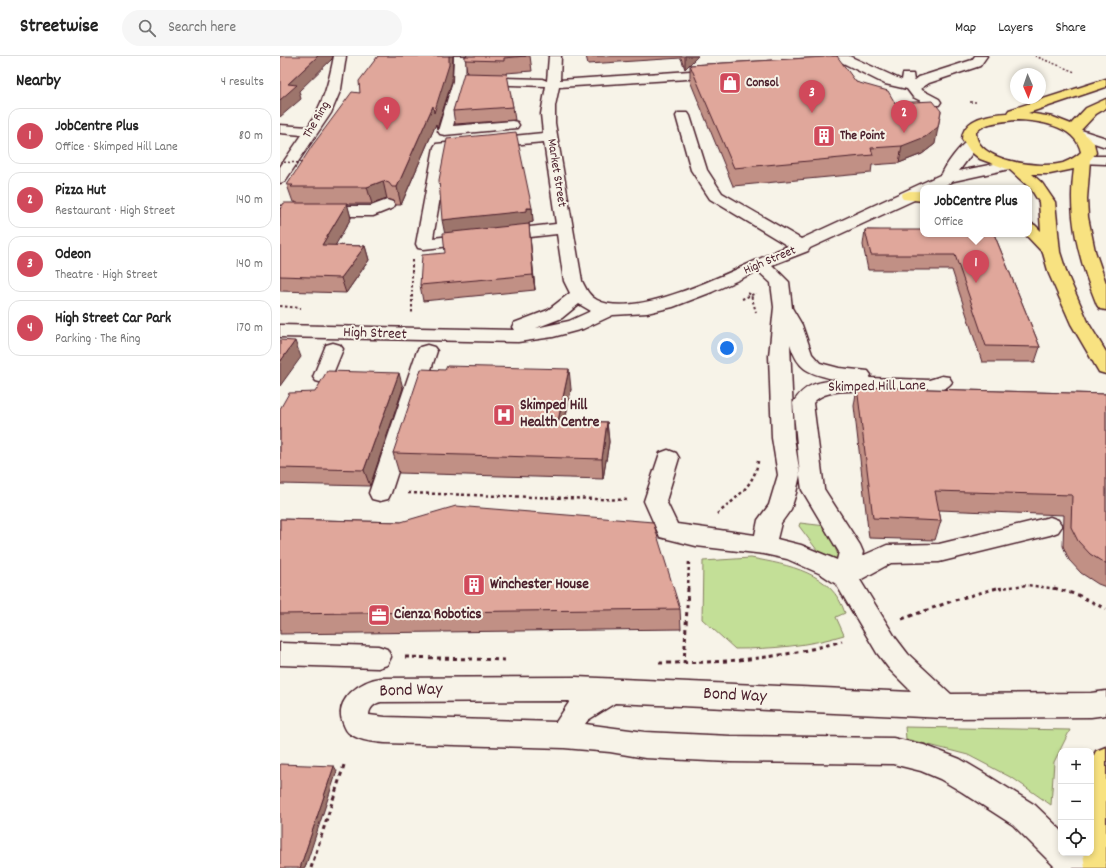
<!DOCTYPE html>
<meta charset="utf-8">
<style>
body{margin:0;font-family:Dekko,sans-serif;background:#f6f6f6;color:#222}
.controls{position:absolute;right:12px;bottom:12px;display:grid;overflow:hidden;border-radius:8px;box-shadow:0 2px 6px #0003}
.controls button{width:36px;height:36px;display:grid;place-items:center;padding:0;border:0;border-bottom:1px solid #e0e0e0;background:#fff;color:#222;font:20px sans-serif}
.compass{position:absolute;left:730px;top:12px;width:36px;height:36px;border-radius:50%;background:#fff;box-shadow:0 2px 6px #0003;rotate:178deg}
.you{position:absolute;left:447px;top:292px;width:14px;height:14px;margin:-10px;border:3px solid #fff;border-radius:50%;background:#1a73e8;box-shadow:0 0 0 6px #1a73e833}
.badge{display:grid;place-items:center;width:26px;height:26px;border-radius:50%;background:#d1495b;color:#fff;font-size:13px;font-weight:700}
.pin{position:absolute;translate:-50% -33px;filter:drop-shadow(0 1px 2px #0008)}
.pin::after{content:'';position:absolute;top:21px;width:14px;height:12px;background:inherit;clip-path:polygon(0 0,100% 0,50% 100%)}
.popup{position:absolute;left:640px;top:129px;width:112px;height:52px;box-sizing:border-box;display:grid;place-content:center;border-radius:8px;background:#fff;filter:drop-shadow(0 1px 3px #0005);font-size:13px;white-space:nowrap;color:#767676}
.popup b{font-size:15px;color:#222}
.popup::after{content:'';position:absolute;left:50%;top:100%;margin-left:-8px;border:8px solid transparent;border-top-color:#fff}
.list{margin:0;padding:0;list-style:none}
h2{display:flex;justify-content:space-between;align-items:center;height:52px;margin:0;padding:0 16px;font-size:17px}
h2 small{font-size:13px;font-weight:400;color:#767676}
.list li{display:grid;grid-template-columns:26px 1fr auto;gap:12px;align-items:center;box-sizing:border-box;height:56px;margin:0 8px 8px;padding:0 8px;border:1px solid #e0e0e0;border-radius:12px}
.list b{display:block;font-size:15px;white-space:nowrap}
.list p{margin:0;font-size:13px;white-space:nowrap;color:#767676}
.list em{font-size:13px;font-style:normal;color:#767676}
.icon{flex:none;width:22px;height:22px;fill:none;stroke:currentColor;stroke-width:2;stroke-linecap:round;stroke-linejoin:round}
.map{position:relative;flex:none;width:826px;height:812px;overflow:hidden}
header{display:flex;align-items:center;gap:24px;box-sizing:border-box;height:56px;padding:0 20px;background:#fff;border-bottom:1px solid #e0e0e0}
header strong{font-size:19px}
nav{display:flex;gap:22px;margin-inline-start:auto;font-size:14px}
.search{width:280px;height:36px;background:#f6f6f6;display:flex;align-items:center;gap:10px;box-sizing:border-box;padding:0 14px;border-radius:22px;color:#767676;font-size:15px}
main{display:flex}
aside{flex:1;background:#fff}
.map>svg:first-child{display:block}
.green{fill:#c3df97;stroke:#867f61}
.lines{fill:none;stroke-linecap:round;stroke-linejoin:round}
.minor-casing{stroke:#4a1f2b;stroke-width:3}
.major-casing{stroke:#4a1f2b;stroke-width:3}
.path-far3{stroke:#4a1f2b;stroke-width:1.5;stroke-dasharray:2 2;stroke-linecap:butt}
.path-far2{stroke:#4a1f2b;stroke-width:2;stroke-dasharray:2.5 2.5;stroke-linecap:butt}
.path-far1{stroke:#4a1f2b;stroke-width:2.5;stroke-dasharray:3 3;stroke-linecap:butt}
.path{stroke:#4a1f2b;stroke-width:3;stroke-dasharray:4 4;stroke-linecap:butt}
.minor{fill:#f7f3e8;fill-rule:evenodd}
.major{fill:#f8e281;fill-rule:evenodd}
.path-bridge{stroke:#4a1f2b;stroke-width:1.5;stroke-dasharray:2 2;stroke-linecap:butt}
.wall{fill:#c19085;stroke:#4a1f2b}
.shaded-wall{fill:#9d756c;stroke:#4a1f2b}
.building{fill:#e0a79b;stroke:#4a1f2b}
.labels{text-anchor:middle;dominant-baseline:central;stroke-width:4;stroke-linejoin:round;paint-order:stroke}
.far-poi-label{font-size:13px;font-weight:bold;fill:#4a1f2b;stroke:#f7f3e8;text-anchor:start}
.far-street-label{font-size:13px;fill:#4a1f2b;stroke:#f7f3e8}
.street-label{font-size:15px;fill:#4a1f2b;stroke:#f7f3e8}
.poi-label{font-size:15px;font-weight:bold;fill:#4a1f2b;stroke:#f7f3e8;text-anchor:start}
.near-street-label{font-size:18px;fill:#4a1f2b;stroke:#f7f3e8}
</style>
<header>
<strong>Streetwise</strong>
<div class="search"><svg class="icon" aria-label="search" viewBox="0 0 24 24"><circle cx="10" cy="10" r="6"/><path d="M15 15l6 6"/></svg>Search here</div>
<nav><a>Map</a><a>Layers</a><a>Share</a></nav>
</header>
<main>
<aside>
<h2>Nearby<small>4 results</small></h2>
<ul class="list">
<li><span class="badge">1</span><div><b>JobCentre Plus</b><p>Office · Skimped Hill Lane</p></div><em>80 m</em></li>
<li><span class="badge">2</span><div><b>Pizza Hut</b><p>Restaurant · High Street</p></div><em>140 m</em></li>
<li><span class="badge">3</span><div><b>Odeon</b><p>Theatre · High Street</p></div><em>140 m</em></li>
<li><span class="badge">4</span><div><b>High Street Car Park</b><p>Parking · The Ring</p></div><em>170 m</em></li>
</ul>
</aside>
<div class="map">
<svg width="826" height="812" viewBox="0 0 826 812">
<rect width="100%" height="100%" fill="#f7f3e8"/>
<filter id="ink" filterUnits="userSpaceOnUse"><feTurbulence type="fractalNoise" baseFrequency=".025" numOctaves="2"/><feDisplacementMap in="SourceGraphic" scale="8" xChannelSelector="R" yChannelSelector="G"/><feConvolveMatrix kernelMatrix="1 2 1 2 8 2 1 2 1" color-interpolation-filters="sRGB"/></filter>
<g filter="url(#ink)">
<!-- green -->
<path class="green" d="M520 467 546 470 560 504 554 507 543 502 519 470Z
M471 502C508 509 552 516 565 557L556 561 564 579C529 590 491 593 455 593L422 563 423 505Z
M625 671 790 674 774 706 771 749 734 723 688 699 626 683Z"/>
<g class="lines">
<!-- minor casing -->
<g class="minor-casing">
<path id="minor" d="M54 0H66L61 33 51 57 5 125 0 127V111L22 79 0 77V69L28 71C43 48 49 26 54 0Z
M174 0H186L185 25 173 70 232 65 237 66 239 69 237 72 165 79 160 78 158 75 173 25Z
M269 0H281L280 24 439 13 445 17 439 21 279 31 275 50V67L302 225C306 233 309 240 317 244 358 266 467 207 508 190L430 143 411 114 396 60 398 57H408L410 60 427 114 442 137 521 183 662 118C665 110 680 89 688 85 691 83 694 84 697 85L699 88 679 115 729 105 734 106 736 109 734 112 674 125 659 132H643V140L530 192 528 195 492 209 509 226 512 252 522 269 532 298 540 307 559 312 588 315 591 319 589 322 649 324 662 320 669 321 672 326C654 353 555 318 533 347L544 433 580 489 583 496 582 500 607 489 659 488 770 461 778 464 782 470 778 476 770 479 659 506 611 507 580 524 615 581 628 598 671 638 811 637 826 635V659L811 661 665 662 335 647 308 664 305 668 365 676 450 680 613 682 644 689 680 703 702 716 755 749 781 774V797H805L809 801 814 812H776L733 769 682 736 660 723 641 715 613 708 450 706 365 702 330 696 284 692 105 687C94 686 82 685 72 679 67 677 65 672 63 667 53 644 81 624 101 622L296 621 632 636 610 614 597 597 556 528 541 518 507 503 484 498 416 490 380 481 364 445 380 397 388 394 396 397 399 402 386 445 397 468 475 479 478 464 489 449 498 419 492 382 489 300 494 251 491 227 478 215 432 236 393 251 367 257 333 259 303 273 273 281 238 286 0 281V269L234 274 232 271 234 267 268 254 290 237 284 225 277 178 144 193 138 192 136 188 154 91 156 88 263 77 261 58 266 30 197 28 192 27 191 24 192 21 262 23 267 25ZM264 86 276 168 153 182 168 95ZM299 248 311 255 289 265 256 272 282 262ZM510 288C519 317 531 317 557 324 536 326 524 329 513 347L520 419 514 382ZM520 419 522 434 559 496 557 504 521 489 497 483 501 467 511 453 516 437ZM290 645 276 666 105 661 89 659C89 652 95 647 101 646Z
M553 0H569L622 24 623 18H633L634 25 639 21 692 4 695 0H707L700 10 649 27 640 33 659 43 661 46 659 49H649L633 41 627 33 605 28 555 3Z
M798 73 826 82V91L793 80 791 77 793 74Z
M803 100H826V108L798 107 796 104 798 101Z
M107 144 113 146 115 149 113 152 93 160H0V150H91Z
M53 287 60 289 63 293 50 325 43 327 36 325 33 321 46 289Z
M147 289 154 291 157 295 111 437 108 443 100 445 92 443 89 437 137 295 140 291Z
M0 587 98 590 107 593 111 601 107 609 98 612 0 609Z"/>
</g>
<!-- major casing -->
<g class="major-casing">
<path id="major" d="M826 23V31L748 57 773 61 791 68 806 52 826 43V52L816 58 801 74 814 87 816 97 810 104 807 143 808 161 815 195 826 227V254L820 253 817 249C799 204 787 161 794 113L770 118H752L762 127 775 146 780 196 787 218 809 268 826 296V318L819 316 791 268 769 218 763 197 745 178H749V167L755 169 761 175 759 146 751 133 730 114 700 103 690 95 682 83C683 62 710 58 727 57L729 54ZM734 64C756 64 796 69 801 96 796 101 790 104 783 107 762 113 695 106 696 76 705 66 721 66 734 64Z
M629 135H643V145L623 143 621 140 623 137Z
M826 691V812H805L803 797H811V705L816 695Z"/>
</g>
<!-- path-far3 -->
<path class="path-far3" d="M755 0 795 16
M690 46H696"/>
<!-- path-far2 -->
<path class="path-far2" d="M132 204V257
M468 237 471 239 476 256
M462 243 476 237
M0 250 21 252"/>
<!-- path-far1 -->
<path class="path-far1" d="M128 437 349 444
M437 458C455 443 475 429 478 405
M408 533 409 504
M713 533 747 529 777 533"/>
<!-- path -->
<path class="path" d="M774 532 798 539 826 553
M622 563 675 544 717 532
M125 601 226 604
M379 607C442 607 502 603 562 585
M404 608 408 532
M31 812 65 706"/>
<!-- minor -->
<use href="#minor" class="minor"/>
<!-- major -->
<use href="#major" class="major"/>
<!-- path-bridge -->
<path class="path-bridge" d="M0 106 24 107"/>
</g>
<!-- wall -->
<path class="wall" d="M98 0H173L172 25 157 73 156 68 121 149H116L113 145 107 143 92 148H67L71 162 55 189 85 190 89 204 66 237 0 235V153L16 147V146H13L7 129 80 37Z
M185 0H250L252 15 226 17 233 51 235 64 175 68 173 55 187 17Z
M306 0H418L405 13 401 2 308 8Z
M544 1 576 26 615 47 655 88 642 98 619 107 592 109 591 117 453 130 410 25V9Z
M252 152 253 166 249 167V170L255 234 143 245 140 229 165 197Z
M585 174 714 178 760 291 755 306H702L672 214H588L583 189Z
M165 314 291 333 285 365 327 366 329 386 323 423 119 417 113 397Z
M577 331 826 338V531L818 528 801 517 789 504 783 490 784 459 659 454 661 465 655 484 589 482 574 350Z
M123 332 90 430 0 428V353Z
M0 463 121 466 400 553 401 573 0 578Z"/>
<!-- shaded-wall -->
<path class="shaded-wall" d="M38 0H53L52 3 19 35 21 43 0 61V44L8 28Z
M169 0H173L172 25 157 73 156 68 121 149 117 131 153 50Z
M405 0H418L405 13Z
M661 55 655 88 642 98 619 107 622 90Z
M103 125 107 143 92 148 87 131Z
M67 147 71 162 47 204 42 189Z
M252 152 253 166 249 167V170L255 234 253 219 165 179 162 164Z
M85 190 89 204 66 237 61 222Z
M15 285 21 301 0 330V306Z
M289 313 291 333 281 385 278 365Z
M119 317 123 332 90 430 84 414Z
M327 366 329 386 323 423 322 403Z
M54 710 57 715 25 812H20Z"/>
<!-- building -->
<path class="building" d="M0 0H38L8 28 17 29 0 44Z
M98 0H169V9L154 57 153 50 117 131H112L109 127 103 125 87 131H11L13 129H7L32 90 72 36 80 37 79 25Z
M185 0H246L224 2V5L185 4Z
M546 0H557L576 26 608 35 615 47 653 45 661 55 658 71 645 81 622 90 591 92 593 99 454 112 410 9 544 1Z
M184 17 227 18 233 51 173 55Z
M236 76 252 152H247V155L162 164 159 124 167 83Z
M4 147H67L42 189 85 190 61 222 0 220V153Z
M249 168 253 219 140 229 142 199 165 197 163 177Z
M585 174H643V178H714L760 291 706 290 675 199H591Z
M0 284 15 285 0 306Z
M167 310 289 313 278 365 327 366 322 403 113 397 141 313 165 314Z
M47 315 119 317 84 414 0 412V353L9 337 35 336Z
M577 331 826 338V508L810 498 798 485 791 471 792 439 655 435 661 465 593 462Z
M176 450 373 466 400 553 0 558V463L121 466Z
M0 708 54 710 20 812H0Z"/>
</g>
<!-- icons -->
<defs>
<g id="shop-square" transform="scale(1.15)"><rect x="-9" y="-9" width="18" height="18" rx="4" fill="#d1495b" stroke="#f7f3e8"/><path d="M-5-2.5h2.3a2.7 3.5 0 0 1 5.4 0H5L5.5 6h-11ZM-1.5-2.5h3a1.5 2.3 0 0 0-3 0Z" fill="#fff"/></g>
<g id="building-square" transform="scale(1.15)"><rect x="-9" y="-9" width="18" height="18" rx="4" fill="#d1495b" stroke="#f7f3e8"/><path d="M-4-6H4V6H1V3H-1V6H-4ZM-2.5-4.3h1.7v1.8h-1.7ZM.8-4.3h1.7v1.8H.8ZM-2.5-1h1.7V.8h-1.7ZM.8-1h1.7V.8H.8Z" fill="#fff"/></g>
<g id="hospital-square" transform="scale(1.15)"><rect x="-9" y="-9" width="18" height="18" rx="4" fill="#d1495b" stroke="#f7f3e8"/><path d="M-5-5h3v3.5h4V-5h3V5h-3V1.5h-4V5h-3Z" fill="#fff"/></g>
<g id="office-square" transform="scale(1.15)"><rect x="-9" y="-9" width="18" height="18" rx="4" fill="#d1495b" stroke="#f7f3e8"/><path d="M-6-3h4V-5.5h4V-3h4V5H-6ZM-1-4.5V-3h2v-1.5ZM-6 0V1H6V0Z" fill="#fff"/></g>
</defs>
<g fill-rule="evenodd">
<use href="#shop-square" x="450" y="27"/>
<use href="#building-square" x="544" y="80"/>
<use href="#hospital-square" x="224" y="359"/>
<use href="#building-square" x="194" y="529"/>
<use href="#office-square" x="99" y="559"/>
</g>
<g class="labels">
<!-- far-poi labels -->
<g class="far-poi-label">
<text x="466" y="27">Consol</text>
<text x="560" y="80">The Point</text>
</g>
<!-- far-street labels -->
<g class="far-street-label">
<text transform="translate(37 64) rotate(-60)">The Ring</text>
<text transform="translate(276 117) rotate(81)">Market Street</text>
<text transform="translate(490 205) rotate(-23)">High Street</text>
</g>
<!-- street labels -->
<g class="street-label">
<text transform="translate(95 278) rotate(2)">High Street</text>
<text transform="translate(597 331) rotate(-1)">Skimped Hill Lane</text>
</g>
<!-- poi labels -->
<g class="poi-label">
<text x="240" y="350">Skimped Hill<tspan x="240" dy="17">Health Centre</tspan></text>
<text x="210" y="529">Winchester House</text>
<text x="114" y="559">Cienza Robotics</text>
</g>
<!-- near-street labels -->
<g class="near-street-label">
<text transform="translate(131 635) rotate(-2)">Bond Way</text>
<text transform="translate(455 640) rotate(3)">Bond Way</text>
</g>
</g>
</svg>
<div class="controls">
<button>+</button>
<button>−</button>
<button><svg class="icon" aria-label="locate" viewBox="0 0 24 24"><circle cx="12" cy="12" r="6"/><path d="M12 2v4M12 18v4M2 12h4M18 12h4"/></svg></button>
</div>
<svg class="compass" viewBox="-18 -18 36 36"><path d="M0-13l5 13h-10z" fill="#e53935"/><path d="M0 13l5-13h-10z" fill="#767676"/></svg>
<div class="you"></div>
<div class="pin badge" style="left:696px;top:227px">1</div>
<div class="popup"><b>JobCentre Plus</b>Office</div>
<div class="pin badge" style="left:624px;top:77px">2</div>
<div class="pin badge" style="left:532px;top:57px">3</div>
<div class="pin badge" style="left:107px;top:74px">4</div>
</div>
</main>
